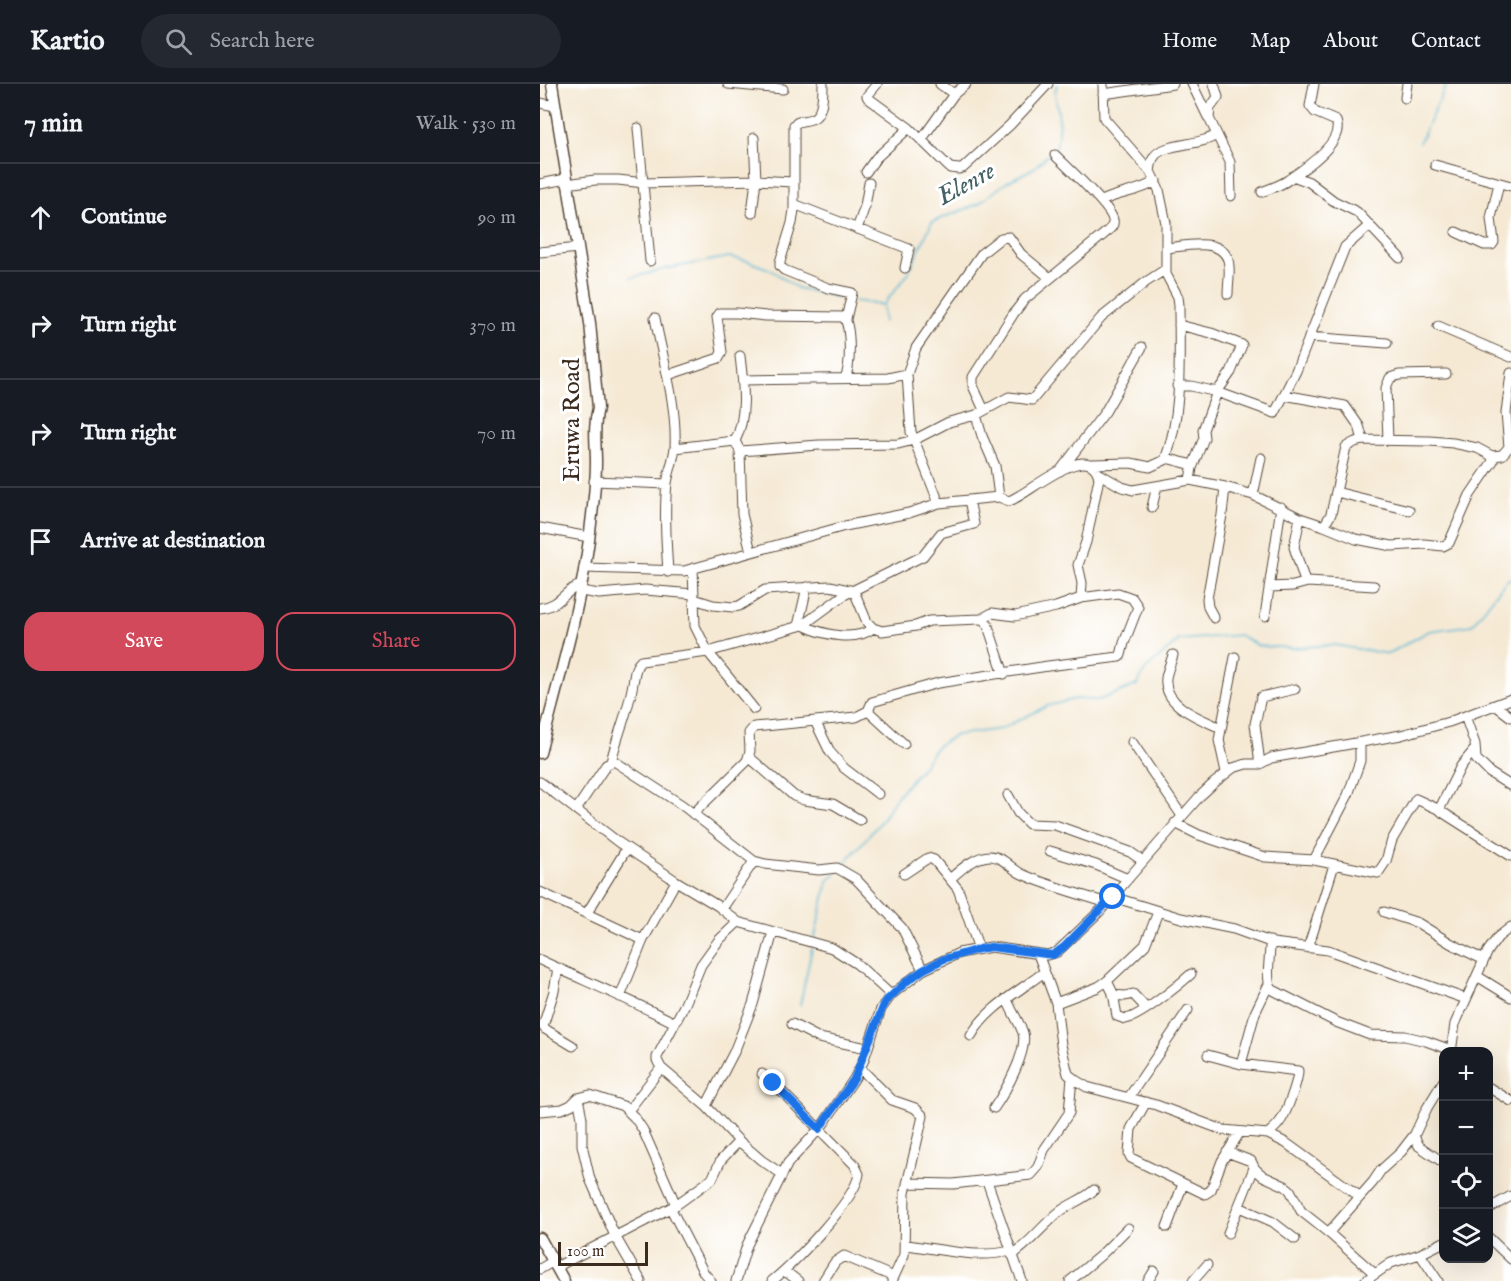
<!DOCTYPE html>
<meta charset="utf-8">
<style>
body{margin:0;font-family:"IM FELL English",serif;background:#242831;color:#f1f3f6}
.controls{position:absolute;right:18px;bottom:18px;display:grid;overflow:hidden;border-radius:12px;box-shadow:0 6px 24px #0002}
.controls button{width:54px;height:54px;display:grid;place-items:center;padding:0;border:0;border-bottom:2px solid #363941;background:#171b24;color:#f1f3f6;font:30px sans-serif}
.scale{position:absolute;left:18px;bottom:15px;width:90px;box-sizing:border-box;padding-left:6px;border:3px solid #3b2a1e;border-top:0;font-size:16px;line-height:21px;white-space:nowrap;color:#3b2a1e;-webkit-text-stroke:4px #fff;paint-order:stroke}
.stop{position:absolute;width:18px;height:18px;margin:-14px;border:4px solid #1a73e8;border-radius:50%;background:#fff}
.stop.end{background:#1a73e8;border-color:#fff;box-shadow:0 2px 6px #0008}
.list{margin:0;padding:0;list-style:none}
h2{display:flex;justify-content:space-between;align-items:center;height:78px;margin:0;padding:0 24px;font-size:26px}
h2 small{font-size:20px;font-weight:400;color:#9ea1a6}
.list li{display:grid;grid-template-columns:39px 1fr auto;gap:18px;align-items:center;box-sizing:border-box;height:108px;padding:0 24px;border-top:2px solid #363941}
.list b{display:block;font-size:22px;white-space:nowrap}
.list em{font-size:20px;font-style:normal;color:#9ea1a6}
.actions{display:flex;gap:12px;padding:18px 24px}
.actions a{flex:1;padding:14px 0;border:2px solid #d1495b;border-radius:18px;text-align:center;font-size:21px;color:#d1495b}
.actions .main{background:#d1495b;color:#fff}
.icon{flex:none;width:33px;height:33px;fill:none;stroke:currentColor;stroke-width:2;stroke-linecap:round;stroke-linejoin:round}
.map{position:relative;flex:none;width:971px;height:1197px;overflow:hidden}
header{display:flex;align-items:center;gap:36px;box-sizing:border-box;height:84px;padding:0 30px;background:#171b24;border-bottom:2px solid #363941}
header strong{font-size:28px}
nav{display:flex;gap:33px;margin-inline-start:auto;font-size:21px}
.search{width:420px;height:54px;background:#242831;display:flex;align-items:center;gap:15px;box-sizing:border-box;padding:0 21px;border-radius:33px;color:#9ea1a6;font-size:22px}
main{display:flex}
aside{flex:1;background:#171b24}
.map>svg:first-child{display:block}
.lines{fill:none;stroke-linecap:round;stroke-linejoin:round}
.stream{stroke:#54b5d3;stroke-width:1.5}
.minor-casing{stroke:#574739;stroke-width:11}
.major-casing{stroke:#574739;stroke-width:13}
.minor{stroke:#fff;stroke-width:9}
.major{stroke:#fff;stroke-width:10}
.route{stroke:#1a73e8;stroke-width:8}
.labels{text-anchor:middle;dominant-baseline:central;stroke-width:6;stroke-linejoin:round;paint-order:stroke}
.street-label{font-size:24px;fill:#3b2a1e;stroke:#fff}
.water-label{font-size:26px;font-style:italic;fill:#456266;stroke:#fff}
</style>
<header>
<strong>Kartio</strong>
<div class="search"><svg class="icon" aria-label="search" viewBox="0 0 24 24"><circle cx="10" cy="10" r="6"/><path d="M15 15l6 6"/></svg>Search here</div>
<nav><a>Home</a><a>Map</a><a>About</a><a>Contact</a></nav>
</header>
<main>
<aside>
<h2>7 min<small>Walk · 530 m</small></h2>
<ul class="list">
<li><svg class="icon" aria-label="ahead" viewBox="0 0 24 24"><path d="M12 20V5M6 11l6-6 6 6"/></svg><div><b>Continue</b></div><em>90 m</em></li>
<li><svg class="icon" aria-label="right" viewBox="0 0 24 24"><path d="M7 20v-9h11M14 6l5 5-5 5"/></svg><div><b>Turn right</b></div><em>370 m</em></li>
<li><svg class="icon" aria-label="right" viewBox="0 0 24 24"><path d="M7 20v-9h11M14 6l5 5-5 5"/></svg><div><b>Turn right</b></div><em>70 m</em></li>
<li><svg class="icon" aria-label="arrive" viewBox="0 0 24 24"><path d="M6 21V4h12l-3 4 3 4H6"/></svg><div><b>Arrive at destination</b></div></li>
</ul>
<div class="actions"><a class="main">Save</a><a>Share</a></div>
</aside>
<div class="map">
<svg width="971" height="1197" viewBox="0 0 971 1197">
<rect width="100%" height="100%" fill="#fff"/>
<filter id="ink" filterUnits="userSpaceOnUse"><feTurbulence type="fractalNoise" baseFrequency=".0167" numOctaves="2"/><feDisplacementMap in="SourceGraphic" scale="12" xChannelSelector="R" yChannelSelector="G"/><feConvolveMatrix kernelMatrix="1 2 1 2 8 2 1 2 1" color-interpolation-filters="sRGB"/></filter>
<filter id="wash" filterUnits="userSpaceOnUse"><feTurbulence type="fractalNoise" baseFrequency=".008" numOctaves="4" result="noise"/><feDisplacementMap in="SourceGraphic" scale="24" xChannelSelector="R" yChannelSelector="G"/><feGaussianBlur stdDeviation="1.35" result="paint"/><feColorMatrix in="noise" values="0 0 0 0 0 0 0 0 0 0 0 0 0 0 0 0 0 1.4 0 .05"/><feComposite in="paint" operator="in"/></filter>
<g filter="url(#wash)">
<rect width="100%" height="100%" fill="#f5e9d4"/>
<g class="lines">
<!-- stream -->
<path class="stream" d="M879 59 907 0
M91 194 125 185 189 173 208 177 231 186 257 204 306 215
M314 217 343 221
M344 238 343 221 368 190 392 138 438 120 467 98 494 84 517 62 519 34 515 9 517 0
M302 782 338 741 358 711 383 682 397 662 416 651 461 645 507 622 535 615 559 616 597 601 605 586 639 556 699 551 719 562 752 564 794 561 848 570 889 547 932 541 966 497 971 494
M274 856 288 797 297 788
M260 921 272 864"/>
</g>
</g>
<g filter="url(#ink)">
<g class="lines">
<!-- minor casing -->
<g class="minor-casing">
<path id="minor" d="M188 0 243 5
M283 0C283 10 283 32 271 35 264 38 259 35 254 41V126L252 139 240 178V182L244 186 288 204 312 209 306 235
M337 0 327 12 328 14 369 44 410 84 419 85 423 84 470 41 508 0
M400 0 414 10
M652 0 668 33
M674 0 678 13 670 24 669 34 690 78 691 112
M563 10 633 0
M865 14 867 0
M0 19 15 22
M98 44 110 177
M382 55 414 10 426 0
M895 81 971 102
M610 87C611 83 611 77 614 73 622 59 661 62 676 51
M326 88 336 74 369 44
M753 92 769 98 794 117 817 128 860 174
M0 100 26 95
M27 100 55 96H78L104 99 216 96 253 98
M722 108C730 104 740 102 748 96 763 86 805 58 796 37L775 28 770 22 774 0
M562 117C579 108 600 108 616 97
M254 120 369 165 365 184
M212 129 216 96 214 54
M317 145 325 122 329 99
M916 148 944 161H952L954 158 951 134 959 99
M627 164C645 162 681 153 688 176 691 186 688 199 688 210
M0 168 38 164
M115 234C123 277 137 319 135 363 134 375 129 387 127 399 124 428 126 459 128 488
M639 241 671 249 702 261 691 288 677 308 663 346 664 354 652 384 650 396
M898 242 971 273
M769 253 847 259
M128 291 179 274 182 268 177 233 180 229H197L226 232 304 233C311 244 311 282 305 294
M203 296 348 294 367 290
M637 302H651L677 308 735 329 756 287 805 163 830 141
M744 311 805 322 819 342 823 356
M444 326 433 302V293L474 229 485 215 563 151C567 147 575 143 573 136 571 123 527 83 515 71
M436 331 442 352 455 382 459 413
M848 356 846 304 850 294 859 291 906 290
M195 357 200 367 202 430 211 468
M195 357C208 332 203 298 200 272
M135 364 195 357
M200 367 279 361 358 360 374 356 409 338 436 331 469 313 492 316 561 234 606 198 626 185
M626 374 653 381
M552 380 591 379 610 383 625 376C643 329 639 270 639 221L638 213 626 190V139L619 106 610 87 564 34 563 0
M520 387 565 328 602 263
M558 389 582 403 593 406 650 396 685 403 713 411 760 434 784 442 816 455 852 462 884 460 903 462 909 459 930 411 953 377 952 372
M54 397 127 400
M796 408 869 426
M713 411 721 374
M399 419 371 348 367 290 376 264 442 169 461 154 469 153 481 170 510 194
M612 423 617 402
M760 434 754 463 765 498
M784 442 791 430 806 363 815 358 823 356 890 357 913 359 937 364 952 372 962 371 969 363 966 329 971 289
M0 444 49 453
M44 484 144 487 305 442 369 429 399 419 459 413 469 417C488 411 551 352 559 394L546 458 538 481 542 499 541 514
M153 484 155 542 168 568 263 541 304 511 383 472 401 449 434 440 429 416
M729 503 753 502 768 498 834 502
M41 507 59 510 105 506 154 510
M0 524C22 522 27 502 41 502
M725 532 741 423
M674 534 668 523 667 515 682 431 685 403
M441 535H444L447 539 464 590
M263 541C281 550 315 559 333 544
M258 542 267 503
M633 571C631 578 627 587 626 594 623 622 661 635 681 644
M955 621 971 633
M328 627 364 660
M925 632 935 660 936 675 950 689 971 702
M275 637 290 668 304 684 338 710
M592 658 642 732
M935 665 921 682 900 724 902 728 971 772
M209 673 254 712 264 716 293 720 320 736
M71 678C77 651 89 626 93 599 95 591 94 583 101 577L168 568 214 625
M720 680 715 640 721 613 755 605
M686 688 679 656 695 573
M0 698 78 758 136 797 178 822 198 838 292 864 317 880 351 911
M468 711 478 729 489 740 515 741 590 768 603 777
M36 726 66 681 74 677 142 721 214 777 225 780 279 786 297 784 316 795 362 844 383 886
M153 730 207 677 210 667 209 649 214 643 316 633 328 627 332 618 398 599 508 582 579 573 581 571 584 559 598 523 592 514 578 509 541 514 516 523 475 532 452 529 441 535 389 537 376 542 342 547 333 544 327 538 314 507 290 502 225 506 199 522 193 523 173 521 154 515
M635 739 659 751 725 773 774 776 838 789 846 777 852 756 876 715 900 726
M510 767 556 781 588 795
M774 776 808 711 820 677V659
M364 790 388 774 394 776 418 805 439 865
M410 795C420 786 435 772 450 772 463 772 471 785 482 790 508 802 540 810 567 819
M0 808 103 856
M573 813 641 834 694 845 733 859 788 866 926 915
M182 825 214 777
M844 828 878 839 910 859 944 876
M47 829 87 764
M730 857C731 871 724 899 733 906L796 938 830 951 865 952 886 957 911 966
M768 864 794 781
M498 870 516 919 521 961 528 990 535 996 547 1003 616 1021 683 1046 728 1050 746 1059 819 1112
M0 876C45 897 91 916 135 939
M18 884 14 907 3 942 5 945 33 962
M937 892 971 913
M567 897 573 909 577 932 585 935C599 934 640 900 651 890
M573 911 585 912 593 910 606 924
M80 913 103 856 136 797
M516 919 558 903 567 897 605 861 618 828
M252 940 279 954 327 964
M431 952C447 923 479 908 504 888
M911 968 915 940 948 867 958 853 971 843
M668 971 701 980 758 987C758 997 746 1031 739 1039 736 1043 732 1046 728 1050
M701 980 715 929 728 902
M121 984 117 976V973L145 920 161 881 179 856 198 838
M320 984 352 1016 375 1024 383 1032 365 1109 364 1171 352 1197
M222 990 233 999 314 1080 319 1090C315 1117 254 1179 232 1197
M904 996 887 1024 874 1052 879 1062 904 1079
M948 1003 971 1017
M589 1013 648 926
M38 1014 42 1034V1061L50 1095 75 1152 101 1197
M606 1018 591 1045 589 1070 591 1074 665 1110 671 1106 682 1077 700 1048
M166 1022 194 968 213 920 233 848
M454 1024C465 1008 488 968 483 949 479 937 471 927 467 915
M0 1027 22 1025 31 1021 38 1014 50 1011 83 1022 95 1034 103 1046 136 1121
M88 1027 121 984 166 1022 199 1057 221 1076 242 1090
M687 1068 711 1077 715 1085 723 1092 745 1102 750 1106 761 1127 790 1150
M447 1097 482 1197
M367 1099 413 1100 491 1091 498 1083 504 1066 529 1029 532 993
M699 1123 733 1138 755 1155
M131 1125 164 1189 171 1197
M948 1125 971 1112
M627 1143 643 1100
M688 1149 714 1084
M948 1153 971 1175
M366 1161C401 1165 435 1175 471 1167
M880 1170 898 1197
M472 1171C491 1159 504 1139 522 1126 532 1119 544 1115 554 1106
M16 1183 136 1121 172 1095 181 1076 199 1057
M0 1185 12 1178
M245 1187 258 1197
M835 1190 790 1150V1147L833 1098 841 1086 861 1068 875 1050
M196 1197 207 1161 248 1079 282 1042 314 995 323 978 341 925 351 911 383 886 419 869 451 863 507 871 517 868 560 827 659 713 674 699 693 684 706 680H720L731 674 861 651 909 638 971 615
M283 1197 295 1178 304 1172 354 1193
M530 1197 561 1171 588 1144
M608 1197 614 1187
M653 1197 667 1181
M825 1197 851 1179 880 1170 904 1158"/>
</g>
<!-- major casing -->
<g class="major-casing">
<path id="major" d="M0 669C18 598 39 528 49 456 52 431 56 403 56 378 56 360 53 343 58 324L50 239 12 0
M0 1154 24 1197"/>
</g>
<!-- minor -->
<use href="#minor" class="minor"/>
<!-- major -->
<use href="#major" class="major"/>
</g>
</g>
<g class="lines" filter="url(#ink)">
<!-- route -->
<path class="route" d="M233 999 279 1045 314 995 345 918 366 898 383 886 404 875 439 865 451 863 513 871 524 863 573 813"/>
</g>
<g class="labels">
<!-- street labels -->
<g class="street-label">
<text transform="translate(32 336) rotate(-90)">Eruwa Road</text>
</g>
<!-- water labels -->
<g class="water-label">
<text transform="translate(426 100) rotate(-29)">Elenre</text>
</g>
</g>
</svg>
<div class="controls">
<button>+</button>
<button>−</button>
<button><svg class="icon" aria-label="locate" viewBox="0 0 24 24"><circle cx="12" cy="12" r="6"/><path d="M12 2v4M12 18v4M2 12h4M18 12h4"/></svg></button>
<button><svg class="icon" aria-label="layers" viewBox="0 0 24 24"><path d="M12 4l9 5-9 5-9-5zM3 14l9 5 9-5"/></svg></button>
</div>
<div class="scale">100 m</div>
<div class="stop" style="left:573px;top:813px"></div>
<div class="stop end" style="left:233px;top:999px"></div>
</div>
</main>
